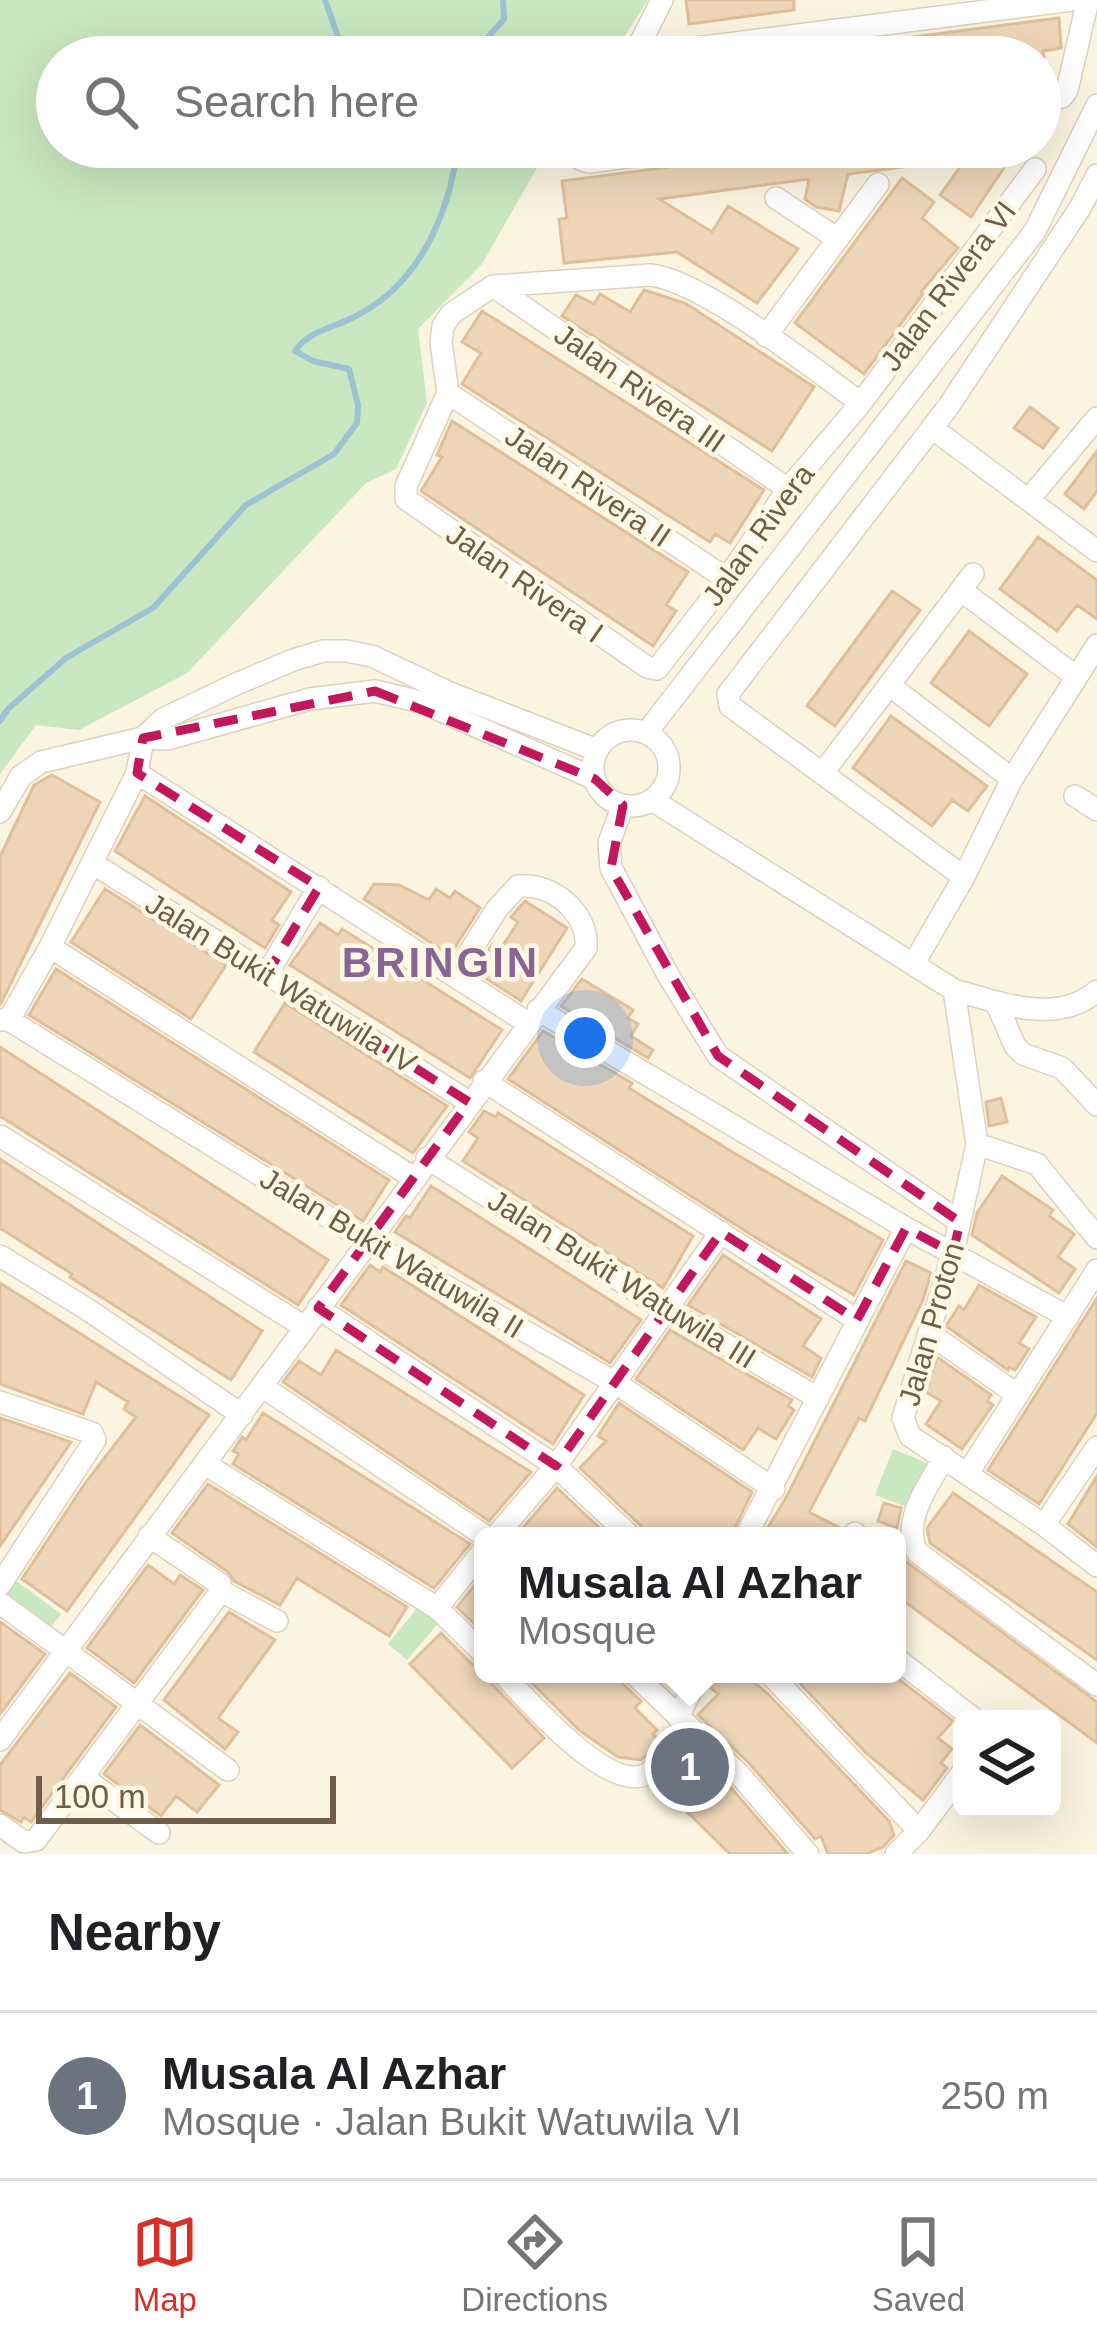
<!DOCTYPE html>
<meta charset="utf-8">
<style>
body{margin:0;font-family:Arial,sans-serif;background:#f6f6f6;color:#202124}
.controls{position:absolute;right:36px;bottom:36px;display:grid;overflow:hidden;border-radius:18px;box-shadow:0 12px 48px #0002}
.controls button{width:108px;height:108px;display:grid;place-items:center;padding:0;border:0;border-bottom:3px solid #e0e0e0;background:#fff;color:#202124;font:60px sans-serif}
.scale{position:absolute;left:36px;bottom:30px;width:300px;box-sizing:border-box;padding-left:12px;border:6px solid #6f5d49;border-top:0;font-size:33px;line-height:42px;white-space:nowrap;color:#6f5d49;-webkit-text-stroke:9px #fef8e5;paint-order:stroke}
.you{position:absolute;left:585px;top:1038px;width:42px;height:42px;margin:-30px;border:9px solid #fff;border-radius:50%;background:#1a73e8;box-shadow:0 0 0 18px #1a73e833}
.badge{display:grid;place-items:center;width:78px;height:78px;border-radius:50%;background:#d93025;color:#fff;font-size:39px;font-weight:700}
.pin{position:absolute;translate:-50% -50%;border:6px solid #fff;box-shadow:0 3px 12px #0006}
.popup{position:absolute;left:474px;top:1527px;width:432px;height:156px;box-sizing:border-box;display:grid;place-content:center;border-radius:18px;background:#fff;filter:drop-shadow(0 3px 9px #0005);font-size:39px;white-space:nowrap;color:#757577}
.popup b{font-size:45px;color:#202124}
.popup::after{content:'';position:absolute;left:50%;top:100%;margin-left:-24px;border:24px solid transparent;border-top-color:#fff}
.list{margin:0;padding:0;list-style:none}
h2{display:flex;justify-content:space-between;align-items:center;height:156px;margin:0;padding:0 48px;font-size:51px}
h2 small{font-size:39px;font-weight:400;color:#757577}
.list li{display:grid;grid-template-columns:78px 1fr auto;gap:36px;align-items:center;box-sizing:border-box;height:168px;padding:0 48px;border-top:3px solid #e0e0e0}
.list b{display:block;font-size:45px;white-space:nowrap}
.list p{margin:0;font-size:39px;white-space:nowrap;color:#757577}
.list em{font-size:39px;font-style:normal;color:#757577}
.icon{flex:none;width:66px;height:66px;fill:none;stroke:currentColor;stroke-width:2;stroke-linecap:round;stroke-linejoin:round}
.map{position:relative;flex:none;width:1097px;height:1854px;overflow:hidden}
.search{position:absolute;background:#fff;box-shadow:0 12px 48px #0002;left:36px;right:36px;top:36px;height:132px;display:flex;align-items:center;gap:30px;box-sizing:border-box;padding:0 42px;border-radius:66px;color:#757577;font-size:45px}
.sheet{height:324px;background:#fff}
nav{display:flex;justify-content:space-around;align-items:center;box-sizing:border-box;height:168px;border-top:3px solid #e0e0e0;background:#fff;font-size:33px;color:#757577}
nav a{display:grid;justify-items:center;gap:6px}
nav .on{color:#d93025}
.map>svg:first-child{display:block}
.green{fill:#c9e7c0}
.lines{fill:none;stroke-linecap:round;stroke-linejoin:round}
.stream{stroke:#9dc2d3;stroke-width:6}
.building{fill:#eed7b9;stroke:#e0c09b;stroke-width:3}
.minor-casing{stroke:#ded1bd;stroke-width:24}
.minor{stroke:#fff;stroke-width:21}
.marked{fill:none;stroke:#c2185b;stroke-width:9;stroke-dasharray:24 15;stroke-linejoin:round}
.labels{text-anchor:middle;dominant-baseline:central;stroke-width:9;stroke-linejoin:round;paint-order:stroke}
.street-label{font-size:30px;fill:#6f5d49;stroke:#fef8e5}
.district-label{font-size:42px;font-weight:bold;letter-spacing:3px;fill:#8a6593;stroke:#fef8e5}
</style>
<div class="map">
<svg width="1097" height="1854" viewBox="0 0 1097 1854">
<rect width="100%" height="100%" fill="#faf4e0"/>
<!-- green -->
<path class="green" d="M0 0H648L611 57H57V147H549L482 264 418 329 427 403 396 469 366 483 187 673 79 730 36 725 0 774Z
M893 1449 927 1463 907 1507 875 1495Z
M15 1580 61 1614 49 1630 3 1596Z
M421 1603 441 1620 407 1660 388 1644Z"/>
<g class="lines">
<!-- stream -->
<path class="stream" d="M325 0 341 45 369 57
M471 57 504 19 503 0
M0 721 8 709 66 658 153 608 246 505 334 454 357 423 358 405 349 369 313 361 295 351C309 331 330 329 352 318 419 286 448 217 458 147"/>
</g>
<!-- building -->
<path class="building" d="M686 0H794V10L689 24Z
M1059 18 1061 48 1043 51 1044 57H838L837 47Z
M823 147H1018L971 217 940 195 966 159 848 174 839 211 816 207 805 199 809 179 659 199 712 232 728 206 798 249 757 303 677 252 564 263 559 219 567 218 562 181Z
M902 178 934 202 922 218 958 248 921 292 923 294 864 374 795 323Z
M644 290 685 303 814 387 772 451 562 316 576 295 594 304 600 294 630 312Z
M482 311 764 490 730 543 715 534 710 542 462 384 481 353 462 342Z
M1030 407 1058 428 1043 448 1014 428Z
M452 421 688 572 666 605 676 611 653 646 421 491 442 457 437 455Z
M1097 451V491L1084 509 1065 494Z
M1038 537 1097 580V619L1077 605 1057 631 1000 589Z
M892 591 920 610 835 726 807 706Z
M969 631 1027 674 989 726 931 683Z
M891 716 987 786 968 811 952 800 932 826 853 768Z
M52 775 100 802 0 1005V857L34 785Z
M145 796 291 892 272 920 279 925 265 948 115 851Z
M374 884 399 885 429 900 436 889 450 898 455 891 480 908 450 955 364 899Z
M105 889 226 965 191 1019 71 942Z
M525 901 567 928 521 1001 475 971 492 945 500 950 518 922 511 917Z
M320 923 338 935 342 929 502 1030 470 1078 290 965Z
M56 969 389 1180 363 1221 29 1015Z
M582 979 633 1010 628 1018 638 1024 631 1036 653 1050 648 1058 561 1006Z
M285 1003 447 1106 413 1153 254 1052Z
M543 1031 632 1083 629 1088 734 1153 883 1240 854 1295 758 1239 508 1079Z
M0 1047 328 1260 298 1305 0 1116Z
M1001 1098 1007 1122 989 1126 986 1102Z
M484 1111 496 1117 498 1113 693 1236 663 1288 463 1161 478 1138 469 1132Z
M0 1159 262 1331 231 1380 70 1277 72 1274 0 1228Z
M1002 1176 1053 1210 1049 1216 1074 1234 1058 1257 1075 1269 1059 1293 972 1235 977 1213Z
M431 1186 641 1320 610 1363 395 1232 406 1216 410 1218Z
M723 1255 821 1319 803 1346 821 1358 812 1377 688 1305Z
M906 1261 931 1273 923 1300 865 1421 859 1418 809 1512 840 1528 838 1536H763L787 1496Z
M370 1265 380 1272 383 1267 584 1395 553 1444 341 1305Z
M0 1283 209 1415 67 1611 22 1579 86 1482 136 1417 124 1409 128 1402 96 1382 83 1414 0 1384Z
M979 1285 1036 1317 1019 1343 1029 1349 1015 1370 1009 1367 1008 1370 946 1326 959 1306 964 1310Z
M1097 1298V1413L1039 1504 988 1470Z
M670 1330 792 1400 788 1406 794 1410 776 1439 758 1428 743 1450 636 1379Z
M336 1350 478 1439 531 1472 489 1521 283 1382 299 1361 321 1375Z
M937 1357 991 1395 987 1401 993 1405 962 1449 926 1424 941 1401 926 1392Z
M619 1403 752 1492 731 1536H645L640 1525 580 1468 606 1441 598 1436Z
M263 1413 470 1544 434 1588 233 1464 239 1454 233 1451 242 1437 246 1440Z
M0 1418 71 1442 0 1546Z
M1097 1476V1547L1068 1524Z
M208 1484 407 1607 389 1636 297 1578 280 1605 234 1581 228 1572 172 1533Z
M557 1488 608 1536H516Z
M953 1493 1097 1592V1660L930 1543 927 1528Z
M884 1503 901 1508 897 1528 878 1521Z
M905 1561 1097 1702V1743L897 1596V1572Z
M148 1565 174 1584 180 1575 203 1590 134 1683 87 1648Z
M483 1575V1632L457 1607Z
M229 1612 275 1640 218 1718 238 1732 225 1749 164 1700Z
M0 1622 45 1654 0 1714Z
M441 1633 472 1664 483 1668V1674H488L492 1684 544 1738 512 1768 410 1664Z
M70 1673 116 1707 31 1822 24 1817 21 1822 0 1810V1765Z
M523 1674H619L623 1684 641 1701 635 1708 657 1730 653 1734 662 1743 641 1760 618 1757 579 1730Z
M715 1674H744L768 1694 889 1821 894 1835 883 1847 866 1854H828L821 1836 815 1839 748 1762 698 1715 718 1694 710 1687Z
M791 1674H892L953 1721 938 1738 952 1749 941 1763 947 1768 923 1800 866 1753Z
M140 1725 219 1785 197 1812 176 1796 161 1816 104 1774Z
M697 1754 727 1783 788 1854H730L681 1806 694 1794 671 1774Z"/>
<g class="lines">
<!-- minor casing -->
<g class="minor-casing">
<path id="minor" d="M633 56 1072 0
M633 57 662 0
M1040 100 1062 97 1067 90 1088 0
M584 147 580 159 589 162 700 147
M1097 175 1080 208 948 407 728 694 730 706 964 877 1012 779 1097 645
M776 198 838 239
M493 286 788 489
M766 336 878 184
M448 393 727 579
M861 403C815 370 702 280 650 275L493 286 451 314 443 326 441 342 448 393 406 486V499L647 667 657 669 727 579 788 489 861 403 1035 169
M932 428 1097 551
M1029 499 1097 418
M962 591 1075 676
M889 685 1012 779
M593 768a38 38 0 1 1 76 0a38 38 0 1 1-76 0Z
M647 732 1035 231 1097 105
M137 773 528 1023
M822 774 973 574
M1075 796 1097 810
M652 800 954 990 977 1144 953 1253 903 1418 910 1436 1044 1525 1097 1566
M623 805 609 843 611 868 668 975 718 1056 960 1222
M0 812 21 776 41 762 143 738 168 739 310 699 375 691 421 702 595 779
M94 864 469 1102
M50 947 414 1178
M914 963 964 877
M267 974 319 887
M954 990 996 1002 1015 1046 1023 1054 1062 1068 1097 1105
M996 1002C1030 1011 1068 1016 1097 991
M538 1010 906 1228 1068 1317
M0 1020H9L50 947 137 773 143 738 163 719 234 685 293 660 323 651H346L372 656 450 693 597 750
M9 1020 367 1241 614 1382 774 1489
M484 1081 857 1320
M0 1136 303 1326
M977 1144 1037 1164 1097 1238
M427 1158 668 1311 818 1398
M0 1256 87 1309 242 1415
M318 1308 556 1466 630 1536
M930 1334 1018 1395
M263 1387 485 1536
M0 1402 92 1433 95 1440 0 1585
M944 1457C929 1486 901 1520 917 1552L1097 1685
M205 1464 437 1608 483 1653
M968 1473 1097 1270
M1044 1525 1097 1447
M149 1536 220 1584 221 1591 277 1621
M496 1536 556 1466 721 1232
M746 1536 906 1228
M853 1536 855 1533
M0 1603 228 1770
M437 1608 483 1551
M897 1659 974 1719
M503 1674C527 1700 609 1794 647 1774L697 1735
M634 1674 738 1773 808 1854
M770 1674 919 1831
M678 1717 700 1674
M0 1740 586 948C589 913 552 882 518 886L497 909 455 975
M84 1778 159 1833
M0 1825 24 1842 36 1840 221 1591
M896 1854 919 1831 962 1773"/>
</g>
<!-- minor -->
<use href="#minor" class="minor"/>
</g>
<!-- marked area -->
<path class="marked" d="M375 691 595 779 623 805 611 868 718 1056 960 1222 953 1253 906 1228 857 1320 721 1232 556 1466 318 1308 469 1102 267 974 319 887 137 773 143 738Z"/>
<g class="labels">
<!-- street labels -->
<g class="street-label">
<text transform="translate(948 286) rotate(-53)">Jalan Rivera VI</text>
<text transform="translate(640 388) rotate(35)">Jalan Rivera III</text>
<text transform="translate(588 486) rotate(34)">Jalan Rivera II</text>
<text transform="translate(758 535) rotate(-54)">Jalan Rivera</text>
<text transform="translate(525 583) rotate(35)">Jalan Rivera I</text>
<text transform="translate(281 983) rotate(32)">Jalan Bukit Watuwila IV</text>
<text transform="translate(392 1253) rotate(31)">Jalan Bukit Watuwila II</text>
<text transform="translate(622 1279) rotate(32)">Jalan Bukit Watuwila III</text>
<text transform="translate(931 1324) rotate(-74)">Jalan Proton</text>
</g>
<!-- district labels -->
<g class="district-label">
<text x="441" y="962">BRINGIN</text>
</g>
</g>
</svg>
<div class="controls">
<button><svg class="icon" aria-label="layers" viewBox="0 0 24 24"><path d="M12 4l9 5-9 5-9-5zM3 14l9 5 9-5"/></svg></button>
</div>
<div class="scale">100 m</div>
<div class="you"></div>
<div class="pin badge" style="left:690px;top:1767px;background:#6b7280">1</div>
<div class="popup"><b>Musala Al Azhar</b>Mosque</div>
<div class="search"><svg class="icon" aria-label="search" viewBox="0 0 24 24"><circle cx="10" cy="10" r="6"/><path d="M15 15l6 6"/></svg>Search here</div>
</div>
<section class="sheet">
<h2>Nearby<small></small></h2>
<ul class="list">
<li><span class="badge" style="background:#6b7280">1</span><div><b>Musala Al Azhar</b><p>Mosque · Jalan Bukit Watuwila VI</p></div><em>250 m</em></li>
</ul>
</section>
<nav>
<a class="on"><svg class="icon" aria-label="map" viewBox="0 0 24 24"><path d="M3 6l6-2 6 2 6-2v14l-6 2-6-2-6 2zM9 4v14M15 6v14"/></svg>Map</a>
<a><svg class="icon" aria-label="directions" viewBox="0 0 24 24"><path d="M12 3l9 9-9 9-9-9zM9 14v-3h6M13 9l2 2-2 2"/></svg>Directions</a>
<a><svg class="icon" aria-label="saved" viewBox="0 0 24 24"><path d="M7 4h10v16l-5-4-5 4z"/></svg>Saved</a>
</nav>
